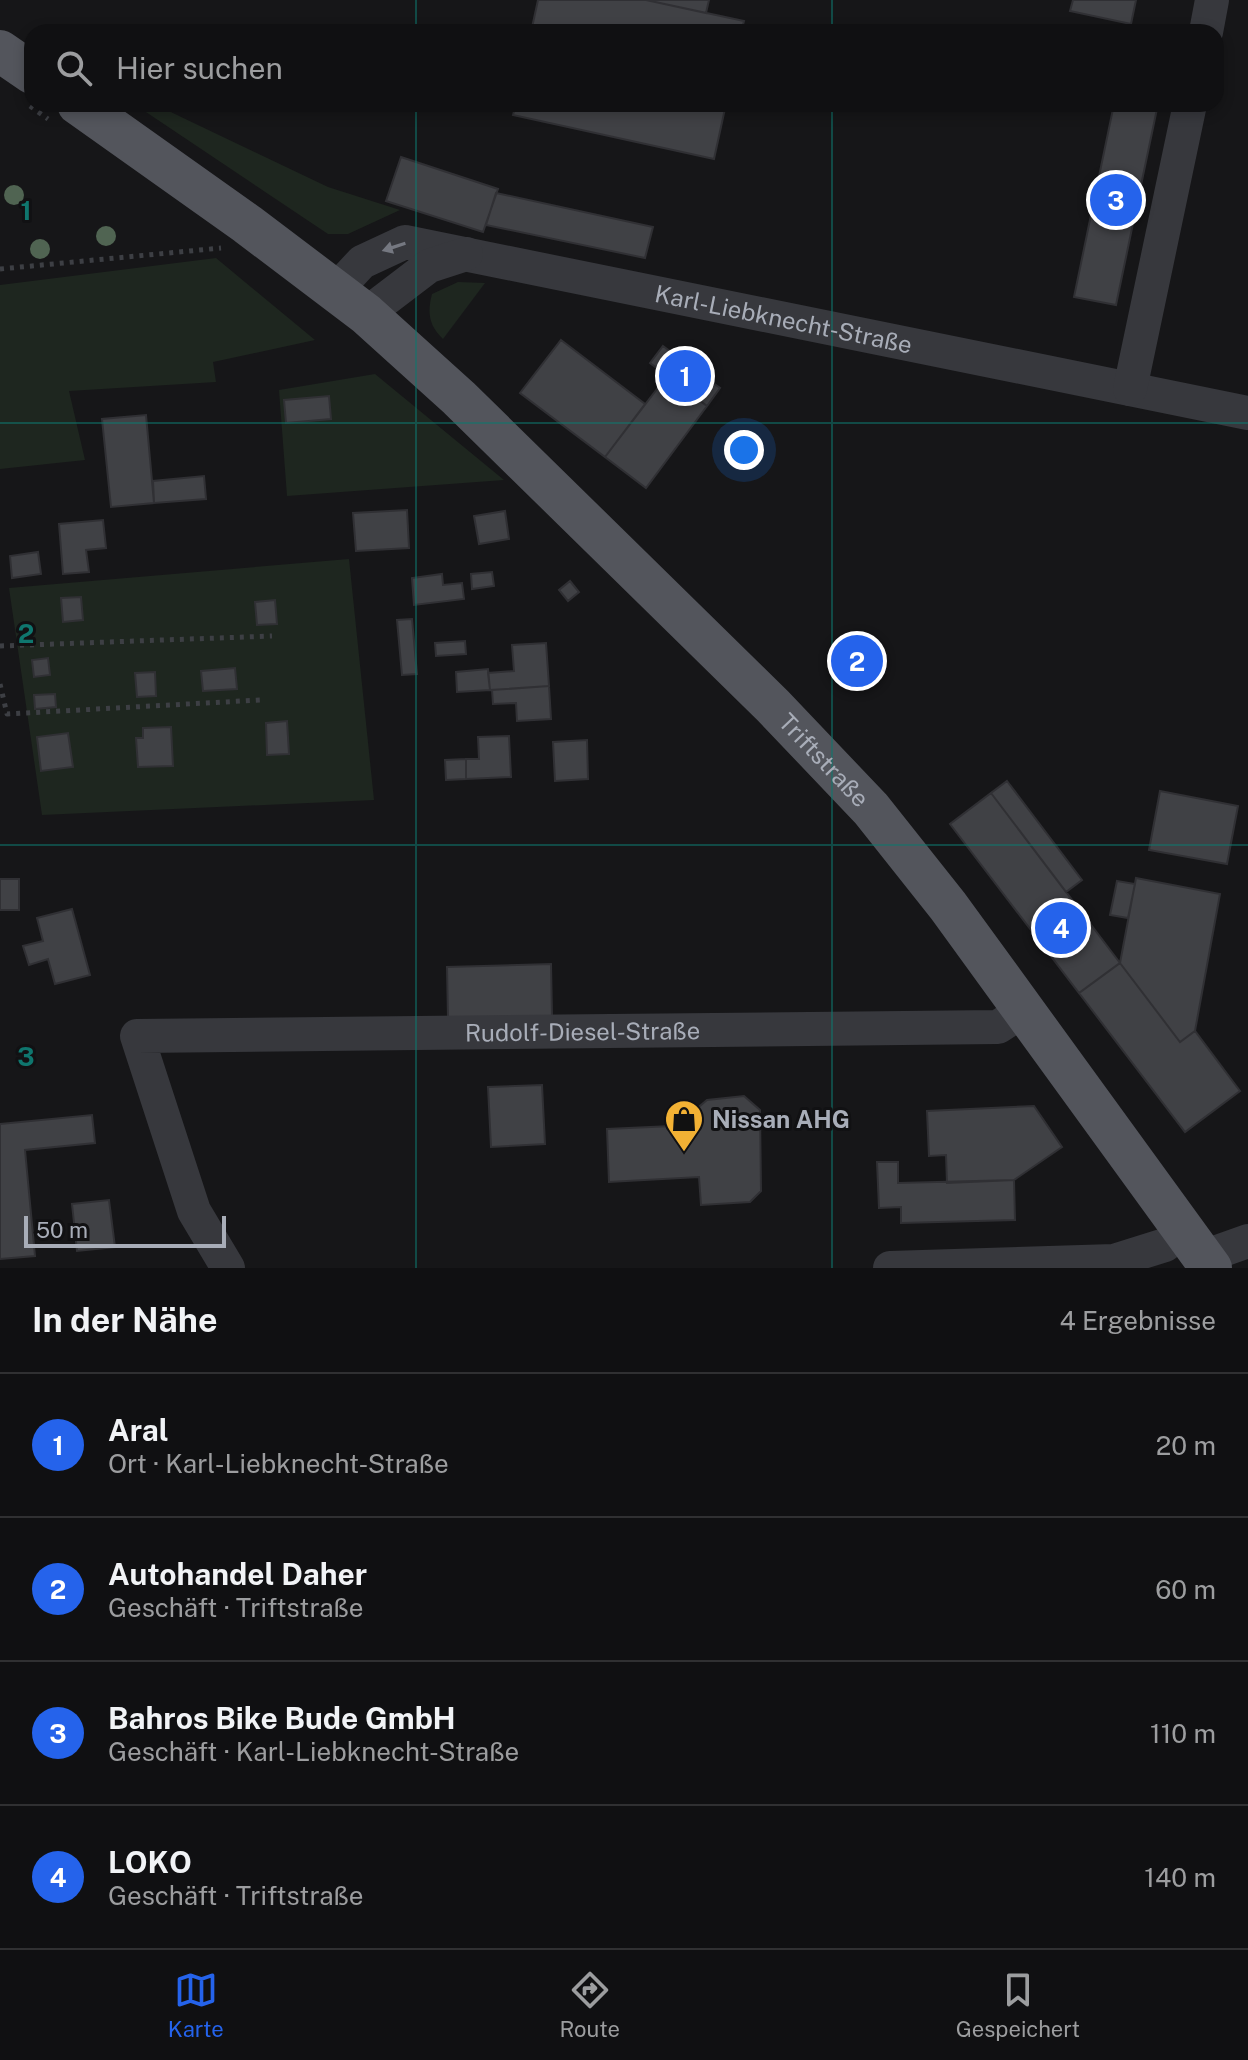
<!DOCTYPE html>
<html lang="de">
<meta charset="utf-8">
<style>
body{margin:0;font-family:"Public Sans",sans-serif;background:#19191b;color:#f1f3f6}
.scale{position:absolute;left:24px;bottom:20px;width:202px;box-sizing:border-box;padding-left:8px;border:4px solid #a8adb8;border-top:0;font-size:22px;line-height:28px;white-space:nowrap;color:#a8adb8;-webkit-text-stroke:6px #111113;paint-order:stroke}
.you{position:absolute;left:744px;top:450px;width:28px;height:28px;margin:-20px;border:6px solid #fff;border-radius:50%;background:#1a73e8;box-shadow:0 0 0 12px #1a73e833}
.badge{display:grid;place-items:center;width:52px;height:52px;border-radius:50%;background:#2563eb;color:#fff;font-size:26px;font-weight:700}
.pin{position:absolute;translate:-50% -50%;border:4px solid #fff;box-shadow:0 2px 8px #0006}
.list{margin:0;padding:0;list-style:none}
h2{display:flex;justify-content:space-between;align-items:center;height:104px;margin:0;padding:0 32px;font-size:34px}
h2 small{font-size:26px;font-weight:400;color:#9c9d9f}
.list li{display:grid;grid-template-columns:52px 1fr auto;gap:24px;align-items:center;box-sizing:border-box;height:144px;padding:0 32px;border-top:2px solid #303032}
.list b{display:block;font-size:30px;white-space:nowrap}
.list p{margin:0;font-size:26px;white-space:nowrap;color:#9c9d9f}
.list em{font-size:26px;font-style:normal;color:#9c9d9f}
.icon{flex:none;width:44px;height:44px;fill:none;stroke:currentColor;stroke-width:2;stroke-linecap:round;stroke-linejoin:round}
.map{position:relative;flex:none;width:1248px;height:1268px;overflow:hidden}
.search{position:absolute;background:#101012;box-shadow:0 4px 12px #0003;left:24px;right:24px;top:24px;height:88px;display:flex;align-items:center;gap:20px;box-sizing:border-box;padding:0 28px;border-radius:24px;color:#9c9d9f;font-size:30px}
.sheet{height:680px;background:#101012}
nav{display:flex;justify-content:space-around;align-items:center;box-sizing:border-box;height:112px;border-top:2px solid #303032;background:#101012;font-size:22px;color:#9c9d9f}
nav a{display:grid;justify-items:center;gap:4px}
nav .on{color:#2563eb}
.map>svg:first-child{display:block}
.green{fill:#1e261f}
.building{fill:#404145;stroke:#303034;stroke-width:2}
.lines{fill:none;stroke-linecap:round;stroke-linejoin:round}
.path{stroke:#3d3f44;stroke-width:5;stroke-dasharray:4 6;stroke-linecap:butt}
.minor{stroke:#37383d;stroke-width:34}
.major{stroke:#53555c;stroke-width:42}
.tree{fill:#506452}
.oneway{fill:#757881}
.grid{fill:none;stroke:#0f766e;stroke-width:2;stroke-opacity:0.55}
.labels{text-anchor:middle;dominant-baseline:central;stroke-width:6;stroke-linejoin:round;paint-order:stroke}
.street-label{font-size:24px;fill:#a8adb8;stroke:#111113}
.poi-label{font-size:24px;font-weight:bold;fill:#a8adb8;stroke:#111113;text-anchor:start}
.grid-label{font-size:26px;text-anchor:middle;font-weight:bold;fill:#0f766e;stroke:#111113;stroke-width:6;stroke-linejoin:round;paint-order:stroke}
</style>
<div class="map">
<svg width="1248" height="1268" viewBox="0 0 1248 1268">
<rect width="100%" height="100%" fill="#161618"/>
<!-- green -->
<path class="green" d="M134 104H154L328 187 400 210 348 234H328Z
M216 258 315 340 213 362 216 382 69 391 85 460 0 469V285Z
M458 282 485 283 443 339C429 326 427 313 432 294Z
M375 374 504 480 287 496 279 390Z
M349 559 374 800 42 815 9 588Z"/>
<!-- building -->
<path class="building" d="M538 0H646L744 21 741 32H531Z
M646 0H709L706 13Z
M1073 0H1136L1131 24 1070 11Z
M516 104H726L714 159 513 115Z
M1114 104H1158L1116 305 1074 297Z
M401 157 498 189 483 232 386 201Z
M496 193 653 227 645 258 486 225Z
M561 340 645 404 605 457 520 393Z
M663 346 720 388 707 406 650 363Z
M667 376 707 406 646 488 605 457Z
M329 396 331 419 286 423 284 400Z
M146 415 154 503 111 507 102 419Z
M204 476 206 499 154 503 153 481Z
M407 510 409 548 356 551 353 513Z
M505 511 509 539 479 544 474 516Z
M103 520 106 548 86 550 89 572 63 574 59 524Z
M38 552 41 574 12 578 10 556Z
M492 572 494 586 472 589 471 574Z
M442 574 443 585 462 583 464 599 414 605 412 578Z
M570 581 579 592 568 601 559 590Z
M81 597 83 620 63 622 61 598Z
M275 600 277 624 257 625 255 602Z
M412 619 417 674 402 675 397 620Z
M465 641 466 654 436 656 435 643Z
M546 643 549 686 490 690 488 673 514 671 512 645Z
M48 658 50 675 34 677 32 660Z
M235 668 237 689 203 691 201 671Z
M488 669 490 690 457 692 456 672Z
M155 672 156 696 137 697 135 673Z
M549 686 551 719 517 721 516 703 493 704 492 690Z
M55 694 56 707 35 709 34 695Z
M287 721 289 754 267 755 266 723Z
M171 727 173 766 138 767 136 738H143V728Z
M68 733 73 767 41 771 37 737Z
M509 736 511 777 466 779V759H479L478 737Z
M587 740 588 779 555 781 553 742Z
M466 759V779L446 780 445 760Z
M1007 781 1082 880 1066 892 991 793Z
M1160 791 1238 806 1227 864 1149 850Z
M991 793 1120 963 1079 993 950 824Z
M1136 878 1220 894 1195 1031 1180 1042 1120 963Z
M0 879H19V910H0Z
M1117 881 1135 884 1128 918 1110 915Z
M72 909 90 975 55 984 48 959 29 965 23 946 43 941 37 918Z
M1120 963 1180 1042 1195 1031 1240 1091 1185 1132 1079 993Z
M551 964 552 1016 448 1018 447 967Z
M542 1085 545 1144 491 1147 488 1087Z
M744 1096 760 1110 761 1191 750 1202 701 1205 699 1177 609 1182 607 1129 694 1125V1111L707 1100Z
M1034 1106 1062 1147 1014 1180 947 1183 946 1155 929 1156 927 1111Z
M92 1115 95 1143 25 1150 35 1256 0 1259V1124Z
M877 1162H898V1183L1014 1180 1015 1220 901 1223V1207L879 1208Z
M109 1200 115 1247 77 1251 72 1204Z"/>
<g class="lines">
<!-- path -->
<path class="path" d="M30 106 48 119
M0 269 221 248
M0 646 272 636
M0 684 7 714 260 700"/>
<!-- minor -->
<g class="minor">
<path d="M1206 32 1212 0"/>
<path id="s1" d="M336 290 362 262 405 242 1248 413"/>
<path d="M366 314 429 266 466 254"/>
<path d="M1130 389 1190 104"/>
<path d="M1203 1257 1248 1241"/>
<path id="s2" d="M228 1268 194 1211 137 1036 998 1027 1024 1010"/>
<path d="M890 1268 1114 1261 1165 1245 1184 1230"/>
</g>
<!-- major -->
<g class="major">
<path d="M0 51 32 73"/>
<path id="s3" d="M78 104 247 224 366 314 459 398 773 706 871 809 948 906 1211 1268"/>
</g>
</g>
<!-- trees -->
<g class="tree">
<circle cx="14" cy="195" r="10"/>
<circle cx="106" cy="236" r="10"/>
<circle cx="40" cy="249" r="10"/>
</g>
<!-- one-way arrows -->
<defs><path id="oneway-solid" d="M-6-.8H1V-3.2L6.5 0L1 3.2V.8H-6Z" transform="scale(2)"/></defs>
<use class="oneway" href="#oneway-solid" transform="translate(394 247) rotate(162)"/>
<!-- grid -->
<path class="grid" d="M416 0V32M832 0V32M416 104V1268M832 104V1268M0 423H1248M0 845H1248"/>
<!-- icons -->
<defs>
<g id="shop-pin" transform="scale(2)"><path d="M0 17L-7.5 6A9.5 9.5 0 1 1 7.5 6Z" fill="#f2b134" stroke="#111113"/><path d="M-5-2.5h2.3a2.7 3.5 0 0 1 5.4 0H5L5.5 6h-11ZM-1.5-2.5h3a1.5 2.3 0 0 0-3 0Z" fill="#111"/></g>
</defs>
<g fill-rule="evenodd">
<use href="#shop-pin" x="684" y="1119"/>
</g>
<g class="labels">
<!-- street labels -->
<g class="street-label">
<text stroke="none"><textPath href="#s1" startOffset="472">Karl-Liebknecht-Straße</textPath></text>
<text stroke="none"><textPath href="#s3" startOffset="996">Triftstraße</textPath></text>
<text stroke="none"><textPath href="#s2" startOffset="696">Rudolf-Diesel-Straße</textPath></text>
</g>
<!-- poi labels -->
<g class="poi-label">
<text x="712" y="1119">Nissan AHG</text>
</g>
</g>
<g class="grid-label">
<text x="26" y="220">1</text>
<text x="26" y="643">2</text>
<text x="26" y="1066">3</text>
</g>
</svg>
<div class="scale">50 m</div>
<div class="you"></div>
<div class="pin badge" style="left:685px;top:376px">1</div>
<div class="pin badge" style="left:857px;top:661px">2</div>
<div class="pin badge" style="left:1116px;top:200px">3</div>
<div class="pin badge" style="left:1061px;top:928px">4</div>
<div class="search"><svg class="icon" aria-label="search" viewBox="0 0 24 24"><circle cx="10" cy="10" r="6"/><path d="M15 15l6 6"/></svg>Hier suchen</div>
</div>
<section class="sheet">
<h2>In der Nähe<small>4 Ergebnisse</small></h2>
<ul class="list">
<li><span class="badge">1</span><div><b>Aral</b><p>Ort · Karl-Liebknecht-Straße</p></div><em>20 m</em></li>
<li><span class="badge">2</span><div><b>Autohandel Daher</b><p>Geschäft · Triftstraße</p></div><em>60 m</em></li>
<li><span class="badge">3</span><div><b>Bahros Bike Bude GmbH</b><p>Geschäft · Karl-Liebknecht-Straße</p></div><em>110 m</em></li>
<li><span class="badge">4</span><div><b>LOKO</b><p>Geschäft · Triftstraße</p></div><em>140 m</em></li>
</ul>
</section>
<nav>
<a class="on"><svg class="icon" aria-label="map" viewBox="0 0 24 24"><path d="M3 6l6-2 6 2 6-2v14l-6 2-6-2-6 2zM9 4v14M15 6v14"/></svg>Karte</a>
<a><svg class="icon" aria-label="directions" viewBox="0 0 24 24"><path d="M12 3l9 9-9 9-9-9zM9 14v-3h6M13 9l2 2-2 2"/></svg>Route</a>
<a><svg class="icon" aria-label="saved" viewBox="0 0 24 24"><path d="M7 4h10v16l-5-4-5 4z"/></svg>Gespeichert</a>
</nav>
